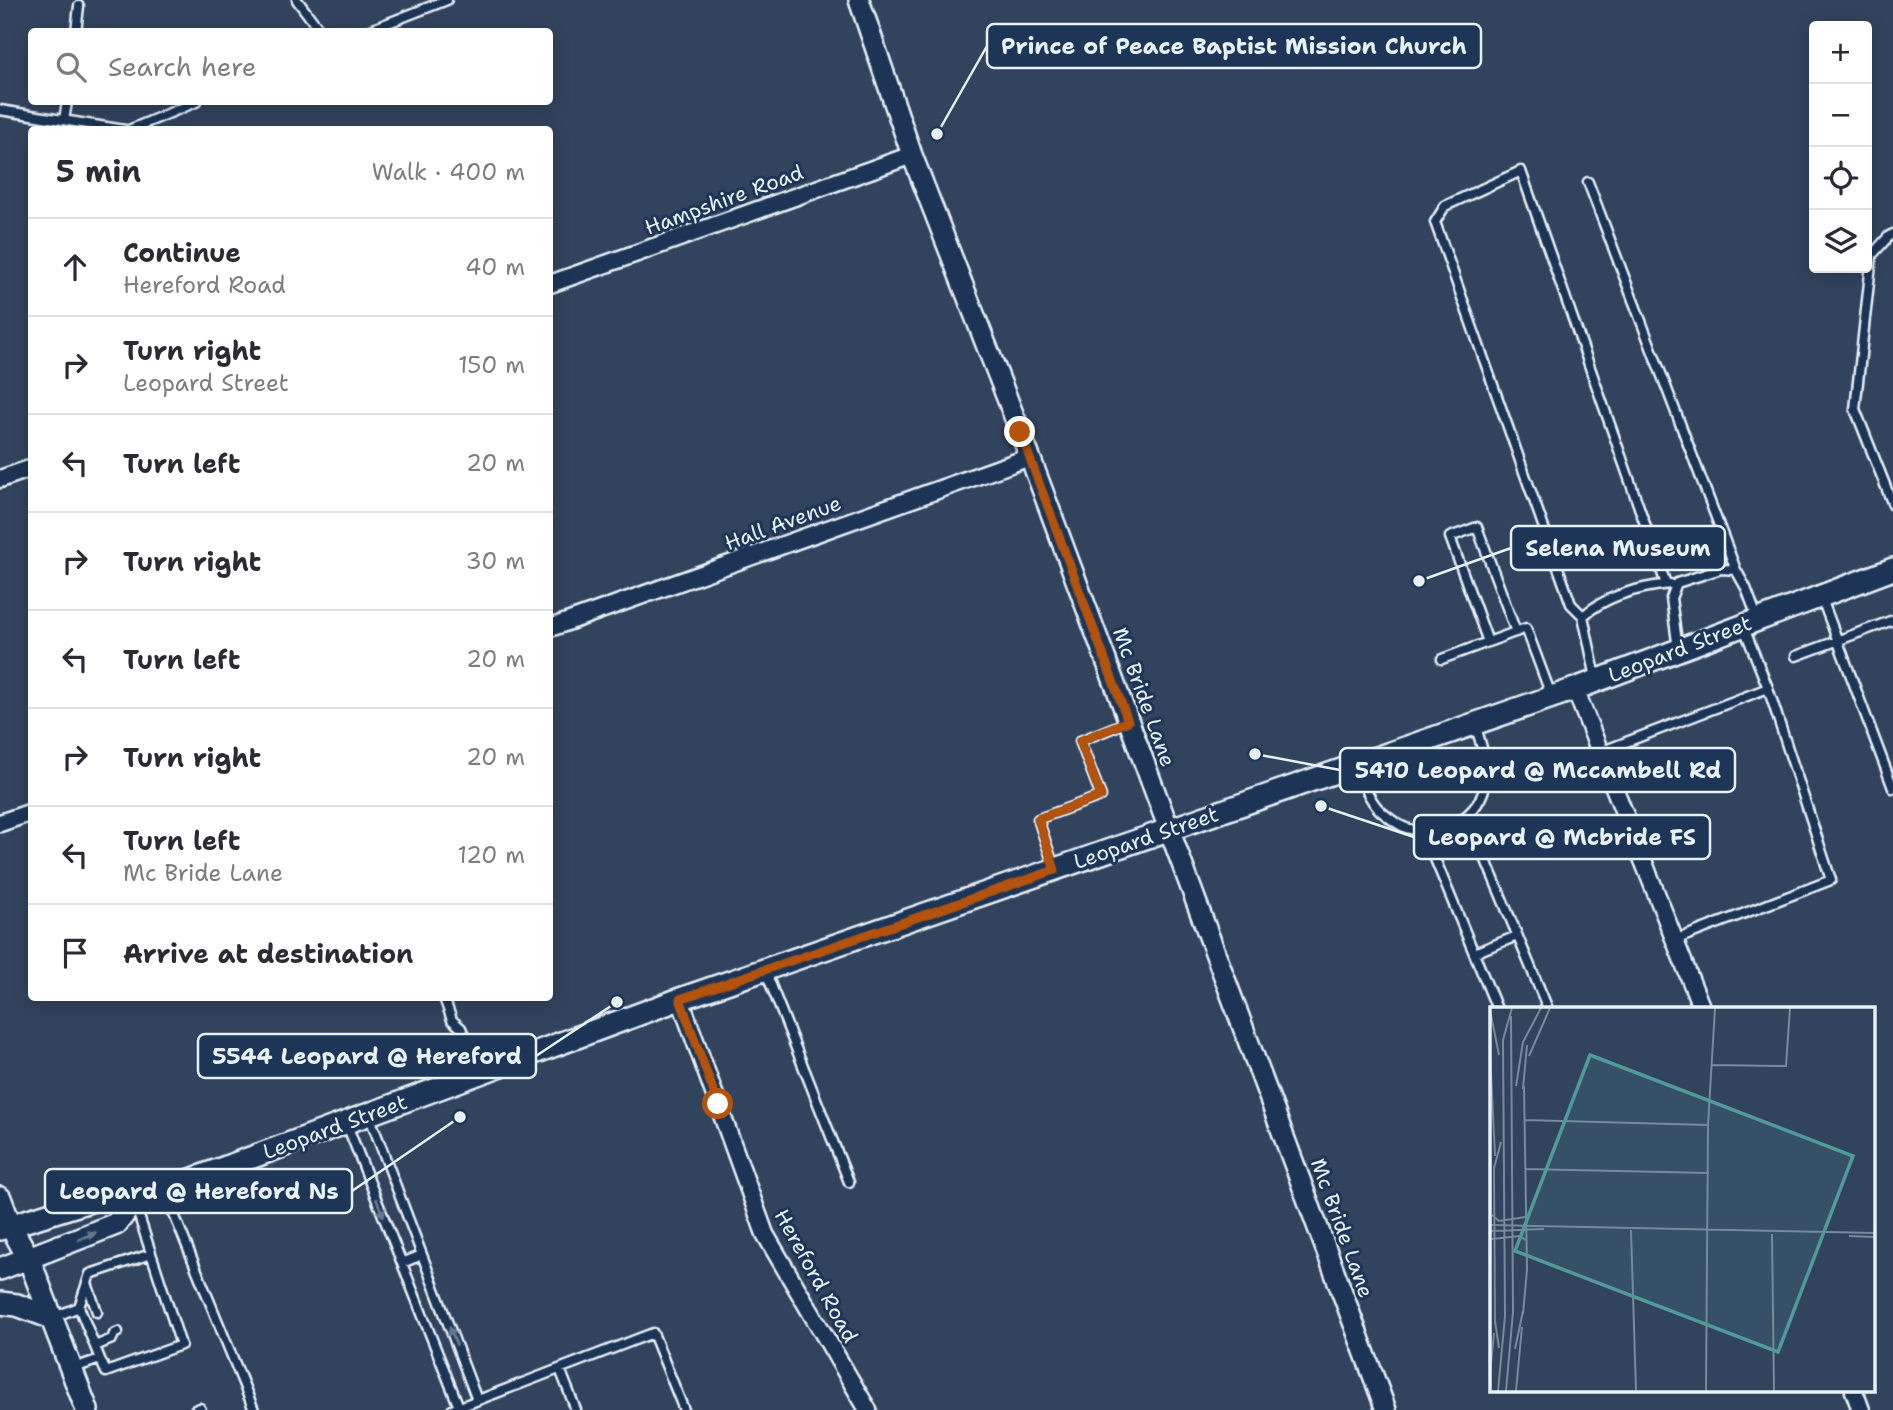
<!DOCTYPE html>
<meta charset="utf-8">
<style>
body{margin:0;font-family:"Shantell Sans",sans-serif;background:#f2f2f3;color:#2b2b33}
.controls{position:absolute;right:21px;top:21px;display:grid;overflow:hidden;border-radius:7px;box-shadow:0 4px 18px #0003}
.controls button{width:63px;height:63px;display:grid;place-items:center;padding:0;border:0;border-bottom:2px solid #e1e1e2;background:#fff;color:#2b2b33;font:35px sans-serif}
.stop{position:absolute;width:21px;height:21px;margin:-16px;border:5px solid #b45309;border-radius:50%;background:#fff}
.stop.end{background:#b45309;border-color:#fff;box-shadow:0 2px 7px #0008}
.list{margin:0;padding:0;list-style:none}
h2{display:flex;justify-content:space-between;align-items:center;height:91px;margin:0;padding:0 28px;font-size:30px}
h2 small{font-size:23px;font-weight:400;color:#7c7c81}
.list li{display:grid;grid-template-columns:46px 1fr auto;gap:21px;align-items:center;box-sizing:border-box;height:98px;padding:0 28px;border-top:2px solid #e1e1e2}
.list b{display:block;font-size:26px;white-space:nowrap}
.list p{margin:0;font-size:23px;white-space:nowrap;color:#7c7c81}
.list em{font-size:23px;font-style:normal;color:#7c7c81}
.icon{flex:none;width:38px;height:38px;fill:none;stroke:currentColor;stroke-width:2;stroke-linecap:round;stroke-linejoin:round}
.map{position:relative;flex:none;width:1893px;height:1410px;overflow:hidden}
.search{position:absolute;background:#fff;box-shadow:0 4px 18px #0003;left:28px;top:28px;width:525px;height:77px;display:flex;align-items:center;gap:18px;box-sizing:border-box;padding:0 24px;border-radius:7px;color:#7c7c81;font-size:26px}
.panel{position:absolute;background:#fff;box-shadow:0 4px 18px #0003;left:28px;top:126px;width:525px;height:875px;border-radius:7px}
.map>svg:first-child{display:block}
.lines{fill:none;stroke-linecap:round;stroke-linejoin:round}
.service-casing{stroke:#e8f1f8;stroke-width:13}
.minor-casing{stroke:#e8f1f8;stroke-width:21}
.tertiary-casing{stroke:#e8f1f8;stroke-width:24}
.secondary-casing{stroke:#e8f1f8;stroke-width:26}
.service{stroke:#1d3557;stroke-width:8}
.minor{stroke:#1d3557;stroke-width:16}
.tertiary{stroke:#1d3557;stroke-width:19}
.secondary{stroke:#1d3557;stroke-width:21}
.oneway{fill:#64778f}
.route{stroke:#b45309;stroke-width:9}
.labels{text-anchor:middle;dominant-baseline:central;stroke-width:6;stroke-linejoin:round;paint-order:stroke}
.street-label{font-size:21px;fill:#e8f1f8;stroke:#1d3557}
.inset-road{fill:none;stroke:#7b899c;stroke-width:2}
.view{fill:#509b97;fill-opacity:0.15;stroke:#509b97;stroke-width:3.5}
.inset-edge{fill:none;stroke:#e8f1f8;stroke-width:3.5}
.leader{fill:none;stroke:#e8f1f8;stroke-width:2.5}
.callout-dot{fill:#e8f1f8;stroke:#1d3557;stroke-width:2.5}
.callout{fill:#1d3557;stroke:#e8f1f8;stroke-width:2.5}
.callout-label{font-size:23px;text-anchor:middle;font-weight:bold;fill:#e8f1f8}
</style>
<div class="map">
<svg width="1893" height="1410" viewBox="0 0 1893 1410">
<rect width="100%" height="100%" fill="#32435e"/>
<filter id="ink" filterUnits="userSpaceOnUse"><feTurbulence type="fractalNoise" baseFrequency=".0143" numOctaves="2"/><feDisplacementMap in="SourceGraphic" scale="14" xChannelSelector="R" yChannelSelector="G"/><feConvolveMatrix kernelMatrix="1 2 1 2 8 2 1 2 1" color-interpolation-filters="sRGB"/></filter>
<g filter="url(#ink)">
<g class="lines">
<!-- service casing -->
<g class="service-casing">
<path id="service" d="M297 0 321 32
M76 32 79 6
M365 32 447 0
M0 110 125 130
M64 120 67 102
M129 130 196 102
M1588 182 1736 570
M1893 234 1889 236 1872 255 1855 409 1893 505
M1822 599 1893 788
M1583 616 1571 604 1435 222 1445 206 1521 171 1666 584
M1488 642 1450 537 1477 527 1516 632
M1678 649 1671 598 1677 583 1721 569 1736 570 1746 588 1758 620
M1796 656 1893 620
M1442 659 1526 628 1551 695
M1596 678 1583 616C1606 596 1640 587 1670 584
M1600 752 1768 688
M1356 767C1363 782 1370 803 1383 813 1389 818 1398 825 1406 828 1440 840 1483 816 1486 779 1488 762 1480 743 1476 726
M1468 817 1548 1009
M1423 830 1497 1009
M1054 867 1038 819 1101 796 1080 741 1127 722
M1675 940 1831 880 1768 688 1744 628
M1474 953 1517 936
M765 970 849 1182
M444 998 452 1020 461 1028 480 1073
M369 1115 477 1400
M347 1125 459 1407
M164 1190 254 1410
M402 1263 422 1255
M87 1283 97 1312
M79 1307 100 1359
M54 1317 79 1307 90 1274 151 1254
M95 1346 112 1339 114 1334 118 1332
M74 1368 100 1359 106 1372 181 1345 135 1204
M560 1369 576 1410
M195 1410 200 1408 201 1410
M452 1410 653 1333 684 1410"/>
</g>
<!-- minor casing -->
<g class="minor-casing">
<path id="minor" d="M550 284 912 155
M0 479 32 468
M550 628 1030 457
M1575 689 1702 1009
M0 823 32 812
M680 999 765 1234 868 1410
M1854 1391 1861 1410"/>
</g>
<!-- tertiary casing -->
<g class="tertiary-casing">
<path id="tertiary" d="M859 0 912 155 1030 457 1386 1410"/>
</g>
<!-- secondary casing -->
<g class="secondary-casing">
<path id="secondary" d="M0 1198 10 1225 29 1259 87 1410
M0 1229 106 1196 134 1201 680 999 1575 689 1893 569
M0 1269 116 1224 134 1201
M0 1303 17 1305 52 1318"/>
</g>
<!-- service -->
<use href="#service" class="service"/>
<!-- minor -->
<use href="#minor" class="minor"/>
<!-- tertiary -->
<use href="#tertiary" class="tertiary"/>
<!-- secondary -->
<use href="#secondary" class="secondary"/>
</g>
<!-- one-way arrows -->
<defs><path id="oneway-solid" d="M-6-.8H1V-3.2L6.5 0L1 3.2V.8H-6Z" transform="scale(1.75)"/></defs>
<g class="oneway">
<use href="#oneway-solid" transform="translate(380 1208) rotate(68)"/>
<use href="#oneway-solid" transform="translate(87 1236) rotate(-22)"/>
<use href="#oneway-solid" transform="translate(453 1336) rotate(-111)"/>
</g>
</g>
<g class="lines" filter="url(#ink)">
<!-- route -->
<path class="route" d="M718 1104 680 999 1055 870 1038 819 1101 796 1080 741 1128 721 1020 432"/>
</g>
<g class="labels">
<!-- street labels -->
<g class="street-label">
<text transform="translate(724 200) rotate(-20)">Hampshire Road</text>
<text transform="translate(783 523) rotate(-20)">Hall Avenue</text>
<text transform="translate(1680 649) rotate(-21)">Leopard Street</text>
<text transform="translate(1144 697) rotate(70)">Mc Bride Lane</text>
<text transform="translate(1146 838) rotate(-19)">Leopard Street</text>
<text transform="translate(335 1127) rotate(-20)">Leopard Street</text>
<text transform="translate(1342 1228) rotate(70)">Mc Bride Lane</text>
<text transform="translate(816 1276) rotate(61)">Hereford Road</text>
</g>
</g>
<!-- overview -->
<g transform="translate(1490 1007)">
<rect width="385" height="385" fill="#32435e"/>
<path class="inset-road" d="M0 3 9 48M0 44 5 149M39 49 60 1M221 58 296 59 300 1M26 79 33 35 51 1M33 82 37 38M35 113 218 118M4 159 5 317M4 161 11 135M35 162 219 166M2 208 9 214 36 210M0 218 385 226M141 223 146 384M0 224 54 222M282 227 284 384M359 229 385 230M2 232 30 229 37 234M33 307 37 263 34 79M5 314 9 341M25 342 33 304M0 367 4 326M8 384 15 309 13 33 22 1M16 384 23 305 21 9M26 384 32 320M216 384 218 118 225 1"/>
<path class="view" d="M100 48 363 149 288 345 25 244Z"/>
<rect width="385" height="385" class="inset-edge"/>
</g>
<!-- callouts -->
<path class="leader" d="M937 134L987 46M1419 581L1511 548M1255 754L1340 770M1321 806L1414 837M617 1002L536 1056M460 1117L352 1191"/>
<g class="callout-dot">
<circle cx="937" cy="134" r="7"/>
<circle cx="1419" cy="581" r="7"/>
<circle cx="1255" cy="754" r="7"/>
<circle cx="1321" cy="806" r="7"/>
<circle cx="617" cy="1002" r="7"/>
<circle cx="460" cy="1117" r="7"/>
</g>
<g class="callout">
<rect x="987" y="24" width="494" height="44" rx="7"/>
<rect x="1511" y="526" width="214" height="44" rx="7"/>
<rect x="1340" y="748" width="395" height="44" rx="7"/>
<rect x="1414" y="815" width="296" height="44" rx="7"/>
<rect x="198" y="1034" width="338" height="44" rx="7"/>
<rect x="45" y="1169" width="307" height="44" rx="7"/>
</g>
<g class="callout-label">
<text x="1234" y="54">Prince of Peace Baptist Mission Church</text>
<text x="1618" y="556">Selena Museum</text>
<text x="1538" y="778">5410 Leopard @ Mccambell Rd</text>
<text x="1562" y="845">Leopard @ Mcbride FS</text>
<text x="367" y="1064">5544 Leopard @ Hereford</text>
<text x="199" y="1199">Leopard @ Hereford Ns</text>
</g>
</svg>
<div class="controls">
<button>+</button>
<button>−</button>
<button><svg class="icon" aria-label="locate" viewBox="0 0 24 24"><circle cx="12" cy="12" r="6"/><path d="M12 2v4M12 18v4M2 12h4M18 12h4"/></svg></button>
<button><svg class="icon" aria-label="layers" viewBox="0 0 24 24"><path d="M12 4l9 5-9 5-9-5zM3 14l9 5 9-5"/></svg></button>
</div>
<div class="stop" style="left:718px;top:1104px"></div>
<div class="stop end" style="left:1020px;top:432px"></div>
<div class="search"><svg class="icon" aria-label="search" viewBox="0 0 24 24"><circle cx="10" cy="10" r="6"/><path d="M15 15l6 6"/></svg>Search here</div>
<section class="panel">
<h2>5 min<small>Walk · 400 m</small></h2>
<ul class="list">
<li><svg class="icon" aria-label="ahead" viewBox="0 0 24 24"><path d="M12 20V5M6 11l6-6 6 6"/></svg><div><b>Continue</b><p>Hereford Road</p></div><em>40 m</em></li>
<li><svg class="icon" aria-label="right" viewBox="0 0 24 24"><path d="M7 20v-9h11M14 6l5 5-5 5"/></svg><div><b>Turn right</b><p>Leopard Street</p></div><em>150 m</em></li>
<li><svg class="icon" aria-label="left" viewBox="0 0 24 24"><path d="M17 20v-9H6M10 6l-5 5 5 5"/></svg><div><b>Turn left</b></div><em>20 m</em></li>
<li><svg class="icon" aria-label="right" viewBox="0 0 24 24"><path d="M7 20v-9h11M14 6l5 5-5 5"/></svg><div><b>Turn right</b></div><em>30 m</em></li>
<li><svg class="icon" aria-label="left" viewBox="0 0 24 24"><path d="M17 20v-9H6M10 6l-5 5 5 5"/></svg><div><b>Turn left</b></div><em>20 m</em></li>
<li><svg class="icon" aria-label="right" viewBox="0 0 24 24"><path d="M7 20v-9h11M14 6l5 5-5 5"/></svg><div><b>Turn right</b></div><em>20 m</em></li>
<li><svg class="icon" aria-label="left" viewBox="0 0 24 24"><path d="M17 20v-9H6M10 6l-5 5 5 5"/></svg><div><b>Turn left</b><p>Mc Bride Lane</p></div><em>120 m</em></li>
<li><svg class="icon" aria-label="arrive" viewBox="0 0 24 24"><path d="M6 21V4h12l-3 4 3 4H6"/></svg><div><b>Arrive at destination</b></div></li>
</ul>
</section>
</div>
